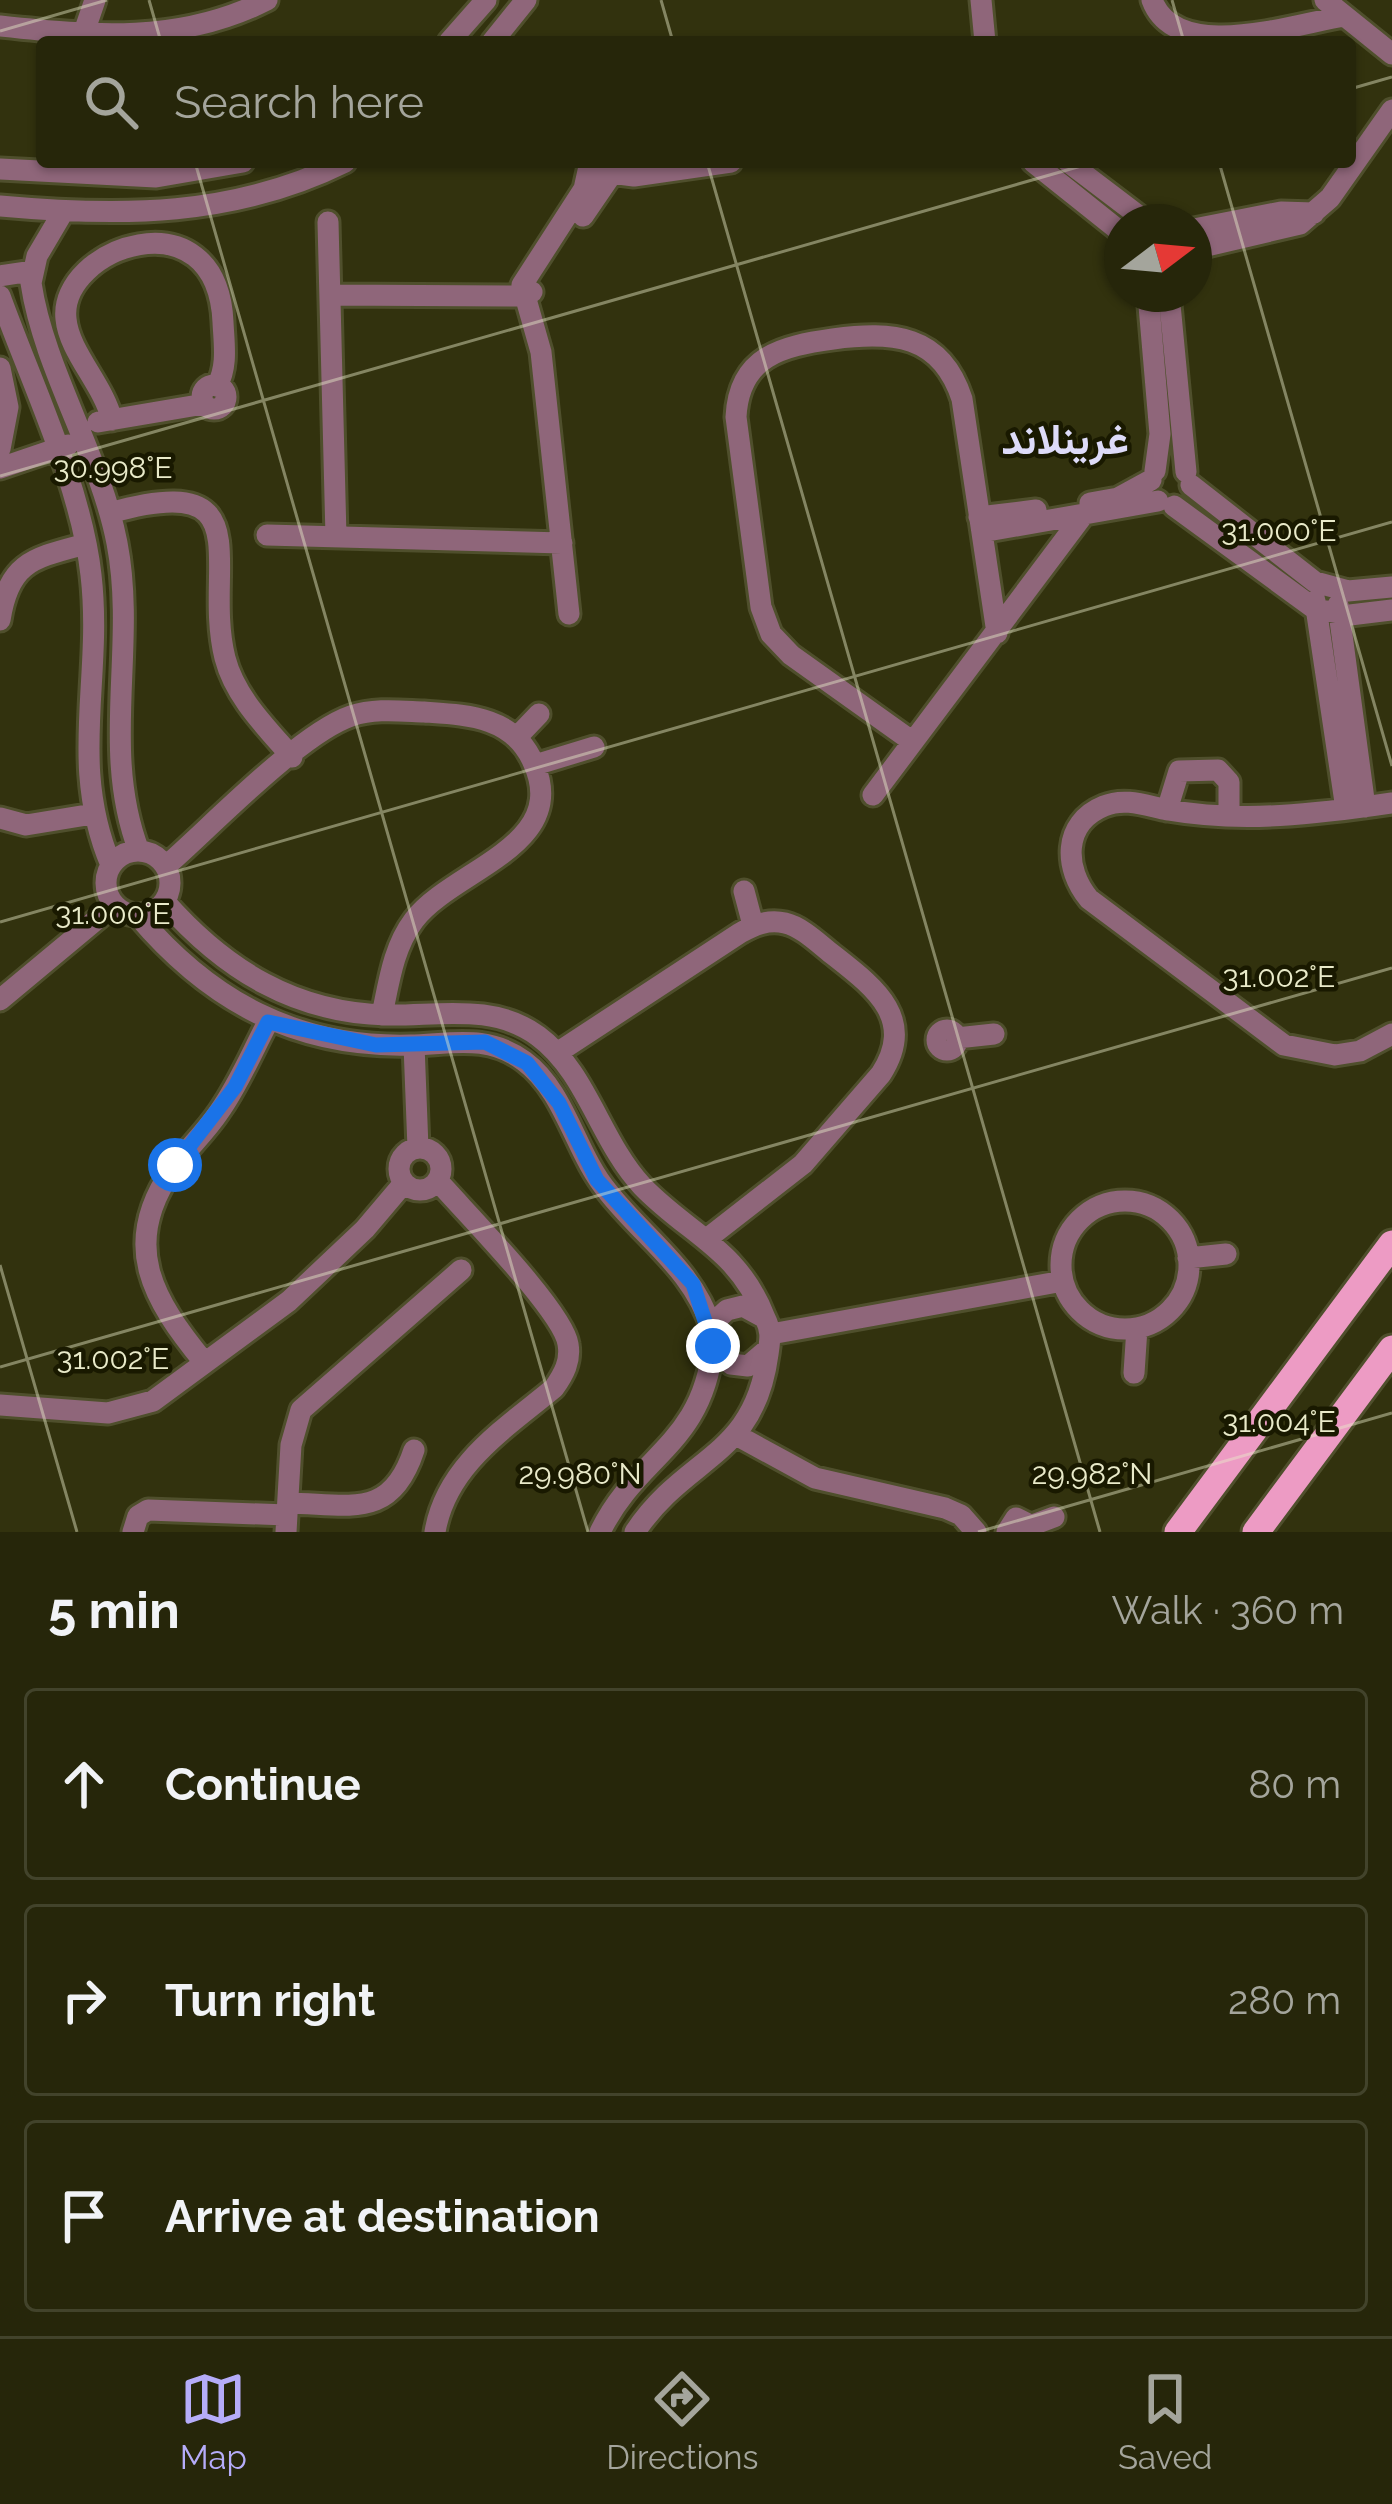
<!DOCTYPE html>
<meta charset="utf-8">
<style>
body{margin:0;font-family:Raleway,Vazirmatn,sans-serif;background:#2e2e13;color:#f1f3f6}
.compass{position:absolute;left:1104px;top:204px;width:108px;height:108px;border-radius:50%;background:#26260a;box-shadow:0 3px 9px #0004;rotate:74deg}
.stop{position:absolute;width:36px;height:36px;margin:-27px;border:9px solid #1a73e8;border-radius:50%;background:#fff}
.stop.end{background:#1a73e8;border-color:#fff;box-shadow:0 3px 12px #0008}
.list{margin:0;padding:0;list-style:none}
h2{display:flex;justify-content:space-between;align-items:center;height:156px;margin:0;padding:0 48px;font-size:51px}
h2 small{font-size:39px;font-weight:400;color:#a4a59c}
.list li{display:grid;grid-template-columns:78px 1fr auto;gap:36px;align-items:center;box-sizing:border-box;height:192px;margin:0 24px 24px;padding:0 24px;border:3px solid #42432b;border-radius:12px}
.list b{display:block;font-size:45px;white-space:nowrap}
.list em{font-size:39px;font-style:normal;color:#a4a59c}
.icon{flex:none;width:66px;height:66px;fill:none;stroke:currentColor;stroke-width:2;stroke-linecap:round;stroke-linejoin:round}
.map{position:relative;flex:none;width:1392px;height:1532px;overflow:hidden}
.search{position:absolute;background:#26260a;box-shadow:0 3px 9px #0004;left:36px;right:36px;top:36px;height:132px;display:flex;align-items:center;gap:30px;box-sizing:border-box;padding:0 42px;border-radius:12px;color:#a4a59c;font-size:45px}
.sheet{height:804px;background:#26260a}
nav{display:flex;justify-content:space-around;align-items:center;box-sizing:border-box;height:168px;border-top:3px solid #42432b;background:#26260a;font-size:33px;color:#a4a59c}
nav a{display:grid;justify-items:center;gap:6px}
nav .on{color:#b5acf9}
.map>svg:first-child{display:block}
.lines{fill:none;stroke-linecap:round;stroke-linejoin:round}
.minor-casing{stroke:#4f4f2c;stroke-width:27}
.major-casing{stroke:#4f4f2c;stroke-width:33}
.minor{stroke:#8f667a;stroke-width:21}
.major{stroke:#ed9bc4;stroke-width:27}
.route{stroke:#1a73e8;stroke-width:15}
.ticks{fill:none;stroke:#e9eac9;stroke-width:3;stroke-opacity:0.45}
.labels{text-anchor:middle;dominant-baseline:central;stroke-width:9;stroke-linejoin:round;paint-order:stroke}
.district-label{font-size:42px;font-weight:bold;fill:#dddbf8;stroke:#191900}
.ticks-label{font-size:30px;text-anchor:middle;fill:#e9eac9;stroke:#191900;stroke-width:9;stroke-linejoin:round;paint-order:stroke}
</style>
<div class="map">
<svg width="1392" height="1532" viewBox="0 0 1392 1532">
<rect width="100%" height="100%" fill="#32320e"/>
<g class="lines">
<!-- minor casing -->
<g class="minor-casing">
<path id="minor" d="M981 0 985 42
M1152 0C1176 64 1291 25 1344 16
M1325 0 1392 54
M0 26C93 36 180 44 267 0
M83 35 95 0
M449 42 486 0
M492 42 526 0
M1033 162 1122 233
M1068 162 1147 222
M0 169 156 177 243 162
M603 172 634 176 731 162
M0 206C121 217 234 217 345 162
M63 212 37 256 31 283C44 370 100 455 117 543 137 647 100 749 139 851
M583 216 620 162
M328 222 336 537
M1194 229 1281 212 1314 213
M1194 249 1300 224 1330 198 1392 110
M0 276 32 271
M1148 294 1160 434 1155 471
M1169 294 1186 472
M330 295 524 296 532 292
M0 296C31 382 81 485 91 575 103 679 68 763 111 865
M0 368 8 407 0 449
M202 397a12 12 0 1 1 24 0a12 12 0 1 1-24 0Z
M112 420C103 384 69 352 66 319 58 248 217 191 223 322 224 344 228 366 217 386
M98 422 204 404
M0 468 68 445
M1191 485 1315 582 1348 591 1392 587
M1090 503 1118 498 1151 480
M1174 506 1315 609 1350 615 1392 610
M110 513C266 469 202 566 225 658 235 697 266 727 292 757
M979 517 1036 510
M982 532 1158 501
M267 535 562 543
M1315 601 1346 809
M1338 605 1365 807
M569 614 541 352 522 285 584 189 590 162
M0 620C9 561 34 558 86 544
M517 737 539 714
M913 742 791 655 771 634 761 607 736 417C739 356 782 346 833 339 892 331 941 334 962 399L997 633
M535 765 594 747
M873 795 1081 518
M1392 803C1318 814 1242 823 1168 810 1147 806 1125 797 1104 806 1062 823 1064 869 1089 899L1284 1045 1335 1055 1360 1051 1392 1034
M1167 810 1179 771 1218 770 1229 782V816
M0 818 26 825 93 814
M106 883a32 32 0 1 1 64 0a32 32 0 1 1-64 0Z
M166 866C211 827 299 734 351 716 375 708 399 711 424 712 467 715 513 716 533 762 572 846 453 869 414 920 393 948 389 982 382 1015
M744 891 753 925
M165 902C225 970 295 1013 387 1015 438 1016 494 1003 538 1036 587 1072 600 1141 642 1186 689 1235 738 1248 765 1318
M138 916C210 1001 296 1048 410 1045 452 1044 488 1034 524 1061 566 1092 575 1153 608 1192 646 1240 693 1269 712 1329
M0 1000 114 905
M937 1040a10 10 0 1 1 20 0a10 10 0 1 1-20 0Z
M957 1038 994 1034
M414 1045 418 1148
M557 1053 740 933C754 925 768 919 785 923 802 927 818 943 832 954 874 987 917 1018 881 1074L803 1164 708 1238
M399 1169a21 21 0 1 1 42 0a21 21 0 1 1-42 0Z
M1061 1265a64 64 0 1 1 128 0a64 64 0 1 1-128 0Z
M1188 1258 1226 1254
M771 1334 1063 1281
M204 1362C153 1300 120 1245 172 1170 186 1150 205 1133 219 1112 239 1084 252 1052 268 1022
M1134 1373 1137 1328
M0 1405 108 1413 153 1401 289 1301 365 1229 404 1183
M738 1436 815 1478 945 1508 961 1515 976 1532
M288 1503C351 1504 391 1520 414 1450
M1027 1527 1054 1517
M133 1532 138 1516 148 1510 287 1515
M286 1532 291 1445 301 1410 461 1270
M435 1532C446 1465 506 1428 554 1388 564 1374 571 1361 568 1344 563 1311 464 1211 438 1181
M600 1532C638 1454 702 1446 713 1346
M635 1532C687 1454 754 1459 768 1354 770 1339 772 1332 765 1318L743 1306 727 1310 715 1321 713 1346 731 1364 748 1366 768 1349
M1007 1532 1016 1518 1026 1523 1027 1532"/>
</g>
<!-- major casing -->
<g class="major-casing">
<path id="major" d="M1178 1532 1392 1244
M1256 1532 1392 1349"/>
</g>
<!-- minor -->
<use href="#minor" class="minor"/>
<!-- major -->
<use href="#major" class="major"/>
</g>
<g class="lines">
<!-- route -->
<path class="route" d="M175 1165 235 1087 268 1022 376 1045 485 1042 527 1063 559 1103 597 1180 693 1284 713 1346"/>
</g>
<!-- ticks -->
<path class="ticks" d="M149 0 161 42M661 0 673 42M1172 0 1184 42M0 31 107 0M1350 89 1392 77M195 162 588 1532M707 162 1100 1532M1219 162 1392 766M0 476 1095 162M0 922 1392 522M0 1265 77 1532M0 1367 1392 968M978 1532 1392 1413"/>
<g class="labels">
<!-- district labels -->
<g class="district-label">
<text x="1065" y="439">غرينلاند</text>
</g>
</g>
<g class="ticks-label">
<text x="113" y="478">30.998°E</text>
<text x="1279" y="541">31.000°E</text>
<text x="113" y="924">31.000°E</text>
<text x="1279" y="987">31.002°E</text>
<text x="113" y="1369">31.002°E</text>
<text x="1279" y="1432">31.004°E</text>
<text x="580" y="1484">29.980°N</text>
<text x="1092" y="1484">29.982°N</text>
</g>
</svg>
<svg class="compass" viewBox="-18 -18 36 36"><path d="M0-13l5 13h-10z" fill="#e53935"/><path d="M0 13l5-13h-10z" fill="#a4a59c"/></svg>
<div class="stop" style="left:175px;top:1165px"></div>
<div class="stop end" style="left:713px;top:1346px"></div>
<div class="search"><svg class="icon" aria-label="search" viewBox="0 0 24 24"><circle cx="10" cy="10" r="6"/><path d="M15 15l6 6"/></svg>Search here</div>
</div>
<section class="sheet">
<h2>5 min<small>Walk · 360 m</small></h2>
<ul class="list">
<li><svg class="icon" aria-label="ahead" viewBox="0 0 24 24"><path d="M12 20V5M6 11l6-6 6 6"/></svg><div><b>Continue</b></div><em>80 m</em></li>
<li><svg class="icon" aria-label="right" viewBox="0 0 24 24"><path d="M7 20v-9h11M14 6l5 5-5 5"/></svg><div><b>Turn right</b></div><em>280 m</em></li>
<li><svg class="icon" aria-label="arrive" viewBox="0 0 24 24"><path d="M6 21V4h12l-3 4 3 4H6"/></svg><div><b>Arrive at destination</b></div></li>
</ul>
</section>
<nav>
<a class="on"><svg class="icon" aria-label="map" viewBox="0 0 24 24"><path d="M3 6l6-2 6 2 6-2v14l-6 2-6-2-6 2zM9 4v14M15 6v14"/></svg>Map</a>
<a><svg class="icon" aria-label="directions" viewBox="0 0 24 24"><path d="M12 3l9 9-9 9-9-9zM9 14v-3h6M13 9l2 2-2 2"/></svg>Directions</a>
<a><svg class="icon" aria-label="saved" viewBox="0 0 24 24"><path d="M7 4h10v16l-5-4-5 4z"/></svg>Saved</a>
</nav>
